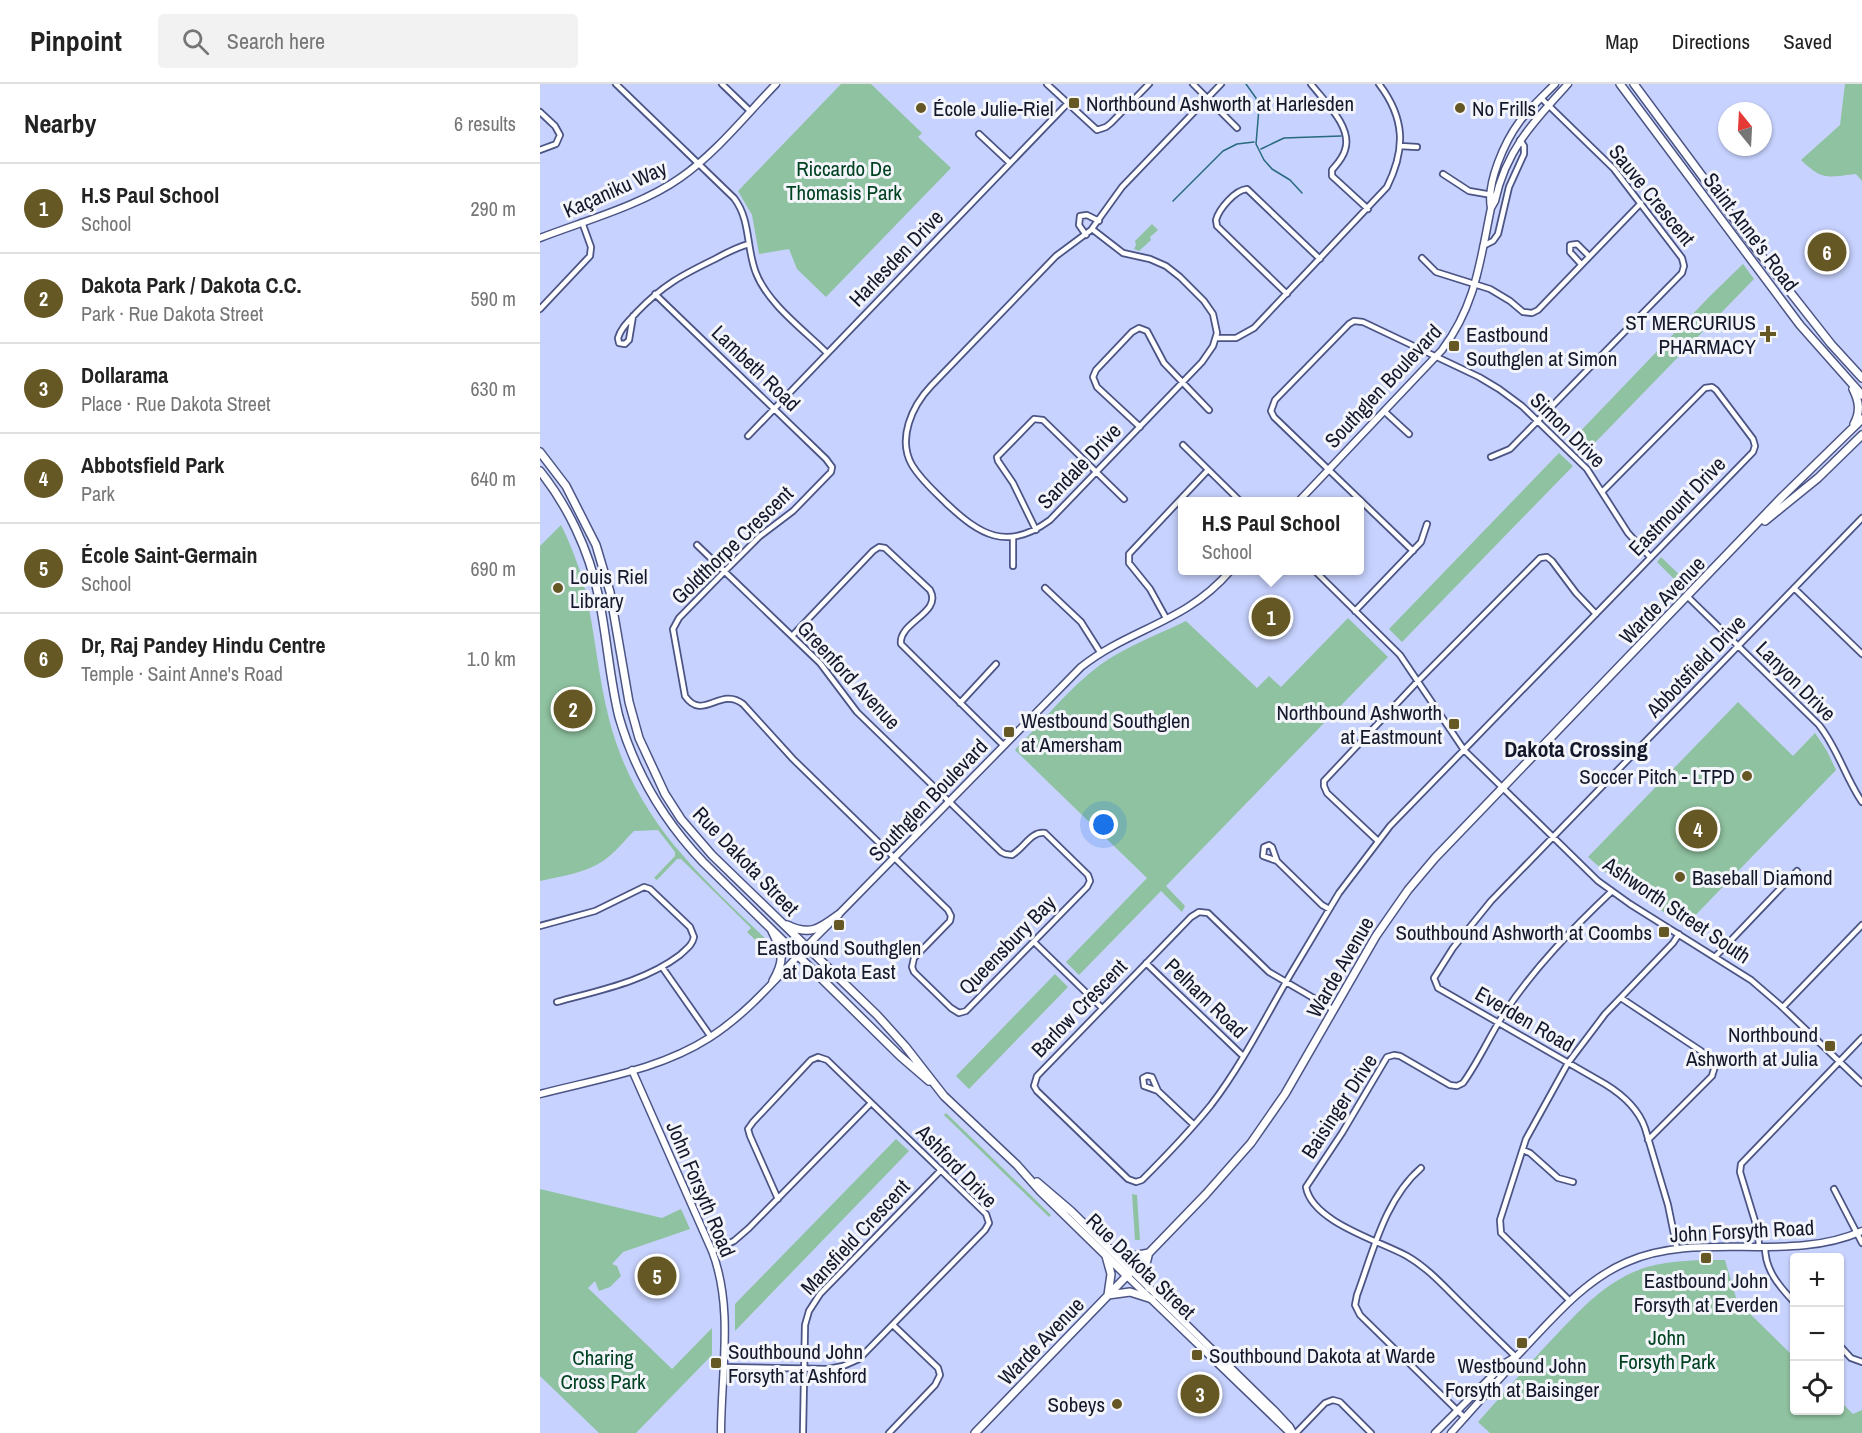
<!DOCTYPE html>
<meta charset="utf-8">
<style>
body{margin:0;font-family:"Archivo Narrow",sans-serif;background:#f2f2f2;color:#222}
.controls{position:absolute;right:18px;bottom:18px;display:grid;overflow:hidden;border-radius:6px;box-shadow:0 2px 4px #0004}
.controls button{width:54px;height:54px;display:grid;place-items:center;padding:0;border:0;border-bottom:2px solid #e0e0e0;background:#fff;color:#222;font:30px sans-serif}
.compass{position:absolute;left:1178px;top:18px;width:54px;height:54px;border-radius:50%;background:#fff;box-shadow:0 2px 4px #0004;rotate:342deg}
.you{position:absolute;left:564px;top:741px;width:21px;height:21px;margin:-15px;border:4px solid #fff;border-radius:50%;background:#1a73e8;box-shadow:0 0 0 9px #1a73e833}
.badge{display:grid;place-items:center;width:39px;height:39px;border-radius:50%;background:#665825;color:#fff;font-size:20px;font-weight:700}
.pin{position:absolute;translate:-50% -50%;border:3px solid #fff;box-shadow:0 2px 6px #0006}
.popup{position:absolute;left:638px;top:413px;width:186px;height:78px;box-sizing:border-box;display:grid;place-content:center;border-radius:6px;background:#fff;filter:drop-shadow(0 2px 4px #0005);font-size:20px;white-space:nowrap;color:#767676}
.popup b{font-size:22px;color:#222}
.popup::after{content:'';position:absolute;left:50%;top:100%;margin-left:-12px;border:12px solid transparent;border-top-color:#fff}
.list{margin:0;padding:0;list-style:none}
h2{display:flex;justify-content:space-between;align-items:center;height:78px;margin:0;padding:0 24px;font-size:26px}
h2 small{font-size:20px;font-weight:400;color:#767676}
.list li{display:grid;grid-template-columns:39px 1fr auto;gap:18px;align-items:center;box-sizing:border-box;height:90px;padding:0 24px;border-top:2px solid #e0e0e0}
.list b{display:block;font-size:22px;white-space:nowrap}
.list p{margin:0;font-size:20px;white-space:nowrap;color:#767676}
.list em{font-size:20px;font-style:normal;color:#767676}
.icon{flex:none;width:33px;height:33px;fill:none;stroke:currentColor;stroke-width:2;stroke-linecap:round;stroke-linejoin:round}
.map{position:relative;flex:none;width:1322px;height:1349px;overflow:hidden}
header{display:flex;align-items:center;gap:36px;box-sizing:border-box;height:84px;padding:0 30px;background:#fff;border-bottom:2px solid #e0e0e0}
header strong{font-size:28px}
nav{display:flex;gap:33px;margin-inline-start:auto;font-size:21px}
.search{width:420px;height:54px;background:#f2f2f2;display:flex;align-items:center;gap:15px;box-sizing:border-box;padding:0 21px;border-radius:6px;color:#767676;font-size:22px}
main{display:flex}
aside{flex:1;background:#fff}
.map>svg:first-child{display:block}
.green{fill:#8fc2a0}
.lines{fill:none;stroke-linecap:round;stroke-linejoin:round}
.stream{stroke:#286a7e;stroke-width:1.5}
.minor-casing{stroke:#4b5484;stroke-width:8}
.tertiary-casing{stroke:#4b5484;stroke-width:9}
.secondary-casing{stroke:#4b5484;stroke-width:10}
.minor{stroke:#fff;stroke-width:4.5}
.tertiary{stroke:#fff;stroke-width:6}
.secondary{stroke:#fff;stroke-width:7}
.poi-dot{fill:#665825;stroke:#f3f5fa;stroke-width:2}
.labels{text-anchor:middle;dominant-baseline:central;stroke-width:6;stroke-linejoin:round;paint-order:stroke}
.poi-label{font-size:21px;fill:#14182b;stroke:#f3f5fa;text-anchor:start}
.park-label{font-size:21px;fill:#004221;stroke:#f3f5fa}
.street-label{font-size:21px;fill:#14182b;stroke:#f3f5fa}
.neighbourhood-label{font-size:22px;font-weight:bold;fill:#14182b;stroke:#f3f5fa}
</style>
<header>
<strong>Pinpoint</strong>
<div class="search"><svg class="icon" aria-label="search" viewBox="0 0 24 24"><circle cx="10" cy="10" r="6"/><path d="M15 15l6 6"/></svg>Search here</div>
<nav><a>Map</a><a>Directions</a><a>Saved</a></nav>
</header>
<main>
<aside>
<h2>Nearby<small>6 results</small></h2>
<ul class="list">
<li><span class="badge">1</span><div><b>H.S Paul School</b><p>School</p></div><em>290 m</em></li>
<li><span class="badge">2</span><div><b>Dakota Park / Dakota C.C.</b><p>Park · Rue Dakota Street</p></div><em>590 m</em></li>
<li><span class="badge">3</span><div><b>Dollarama</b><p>Place · Rue Dakota Street</p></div><em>630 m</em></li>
<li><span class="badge">4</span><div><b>Abbotsfield Park</b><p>Park</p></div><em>640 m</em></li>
<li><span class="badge">5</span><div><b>École Saint-Germain</b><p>School</p></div><em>690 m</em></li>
<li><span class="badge">6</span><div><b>Dr, Raj Pandey Hindu Centre</b><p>Temple · Saint Anne's Road</p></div><em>1.0 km</em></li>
</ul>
</aside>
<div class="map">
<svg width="1322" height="1349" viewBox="0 0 1322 1349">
<rect width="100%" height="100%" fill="#c7d2fe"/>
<!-- green -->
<path class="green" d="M301 0H331L382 49 378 53 411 84 286 213 257 185 249 165 219 170 212 131 198 107Z
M1305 0H1322V97L1316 90C1287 93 1283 97 1261 76L1300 41Z
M612 140 618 146 610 153 611 156 599 167 594 165 596 161 595 157Z
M1203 180 1214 195 1044 370 1031 357 1169 213Z
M1019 369 1033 382 862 558 849 545Z
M21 441C31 461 39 482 45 505 55 548 58 592 69 635 96 738 159 790 232 861L234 874 207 848 211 844 141 775H137L117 796 114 794 135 772V768L118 746 94 747C84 757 75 769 63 777 46 789 21 792 0 797V462Z
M1121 473 1148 499 1143 504 1117 478Z
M808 534 848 573 626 802 645 822 642 828 621 807 539 891 526 878 607 794 475 666C502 638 529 604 560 581 585 563 617 551 646 537L717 604 729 592 741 603Z
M1198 618 1253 672 1275 649 1287 667 1296 686 1145 842 1072 794 1048 773Z
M515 890 528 903 429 1005 416 992Z
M406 1029 511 1131 509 1133 404 1031Z
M356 1055 369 1067 195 1247V1220Z
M0 1105 122 1134 141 1125 150 1145 83 1168 72 1180 77 1182 81 1192 70 1203 59 1207 55 1197 48 1204 132 1285 172 1244V1271L96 1349H59L0 1292Z
M592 1110 597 1111 600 1156H595Z
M1185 1176 1197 1217 1254 1273V1326H1300V1317L1313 1330 1322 1326V1349H950L938 1338C965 1308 991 1277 1019 1248 1045 1221 1069 1195 1107 1183 1132 1176 1159 1176 1185 1176Z"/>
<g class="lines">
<!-- stream -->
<path class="stream" d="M706 0 716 14 719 24 716 60 724 76 732 85 750 96 762 109
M721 65 744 54 801 52
M633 117 683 67 697 60 714 58"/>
<!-- minor casing -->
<g class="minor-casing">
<path id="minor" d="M76 0 194 114C211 136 206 164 216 189 228 220 264 246 287 269
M182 0 210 27
M507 0 557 46 566 43 571 39 609 0
M653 0 697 44
M771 0C784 17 813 43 805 66 803 74 797 80 792 86V92L828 125
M0 28 15 42 20 51 16 60 0 66
M439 50 470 79
M860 62 877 63
M903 90 929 107 952 111
M552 145 583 169 610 175 626 182 640 193 664 217 673 230 677 249 673 262 662 278 510 436C467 468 440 451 406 419 394 407 381 396 372 381 357 355 372 322 391 302L516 172 551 146 582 103 681 0
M546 151 539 141 540 132 547 131 559 137
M943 162 953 157 958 150 969 103 984 70V62L980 56
M882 174 896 188 950 205 970 217 983 228 992 229 998 226 1101 119
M1041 180 1030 168V161L1037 160 1049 172
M115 210 286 375 292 383 291 388 253 427 220 452 185 487 139 534 133 545 145 612C163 638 180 602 203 620L253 675 408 826 411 832 410 837 374 874 372 883 374 888 411 924 419 929 426 927 547 803 550 797 548 791 505 749C491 747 484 764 472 771L465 770 461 768 317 628 280 579 157 461
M747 210 677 142 676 136C679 125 695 106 707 105L780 175
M0 225 50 172 51 163 42 138
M93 232 89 256 85 260 79 259 78 254C81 243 90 236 97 228 123 201 142 191 175 175 186 169 197 163 209 160
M676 254H696L714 244 847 103C866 65 865 34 839 0
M844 327 869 350
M600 343 557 303 553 293 556 286 592 248 599 244 607 247 624 279 669 326
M208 352 528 19
M643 361 701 418
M951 373 970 365 1142 189 1144 182 1142 174 1074 85 1001 14
M496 446 473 399 458 377 457 373 494 335 503 336 584 415
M473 453V482
M873 467 734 333 731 327 735 316 809 240 814 237 823 238 939 293 959 305 982 322 1047 385 1088 449 1110 473
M774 486 860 571 924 666 1058 797 1090 820 1211 896 1240 921 1322 999
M505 504 541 538 560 568
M1254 504 1322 570
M1148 513 1279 641C1298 665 1305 693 1322 718
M815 527 881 458 887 440
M626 534 610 505 589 479V470L668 386
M252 552 333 467 339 463 345 464 390 506C403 529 358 538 361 560L463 661
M420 619 456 580
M838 757 787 709 784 702V697L878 597 1000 474 1007 473 1012 477 1036 509 1056 530
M737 777 723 772 724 763 729 761 732 763 737 777 782 821 789 825
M0 842 55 827 104 803 110 805 150 843 154 853C152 862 146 865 140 871 104 898 60 906 17 918
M494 858 562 924
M1175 873 1257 787
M606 879 703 972
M122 883 171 953
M1081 914 1161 967 1172 976 1175 982 1172 992 1108 1056
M1243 923 1322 841
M794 926 729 888 668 829 659 828 651 833 497 992 494 1002 497 1007 588 1095 596 1098 602 1096C626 1072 650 1047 671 1021 700 983 722 940 746 898L750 891 799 809 850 742 1213 368 1215 362 1213 355 1176 306 1172 303 1165 304 1063 407
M618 1007 604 1002 603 994 607 992 612 993 618 1007 654 1041
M983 1066 990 1069 1018 1094 1033 1098
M881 1084C845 1115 833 1168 817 1211L815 1221 820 1231 925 1334
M1294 1105 1322 1159
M1219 1163 1218 1147 1200 1088 1201 1080 1322 954
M1225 1163C1225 1186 1239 1202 1254 1218
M1137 1165 1128 1121 1105 1044C1098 1024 1083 1011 1065 1000L898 904 894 894 913 864 951 817 1322 434
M172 1167 194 1157 209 1144 331 1019
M1030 1217 961 1149 960 1136 986 1055 1028 979 1065 930 1133 859 1139 850
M1300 1262 1311 1274 1322 1278
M976 1273C956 1254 936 1234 916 1214 901 1199 886 1183 867 1172 840 1157 772 1138 766 1103L802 1049 847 973 854 971 860 972 910 1001 917 1002 923 999C939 977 950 951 965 928 995 883 1033 844 1072 807
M183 1283 288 1285 303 1282 319 1275 445 1146 449 1139 446 1130 287 976 278 973 271 976 213 1038 208 1045 210 1052 238 1115
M263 1349 265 1241 269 1227 280 1210 401 1086
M349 1349 395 1301 400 1291 398 1284 353 1241
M756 1349 785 1319 793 1316 800 1318 831 1349"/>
</g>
<!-- tertiary casing -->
<g class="tertiary-casing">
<path id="tertiary" d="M951 124C946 99 965 57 980 37 990 24 1003 12 1015 0
M0 154C44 137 102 121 140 94 176 69 205 32 236 0
M758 418 902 266C936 221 940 177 951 124L955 117C966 66 994 37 1028 0
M296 833 541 583C575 556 613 545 648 523 664 513 679 500 691 486
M92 986 172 1167C194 1224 181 1289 181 1349
M0 1010C57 995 119 986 169 954 216 924 249 878 289 840
M592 1187 736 1328 750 1343 753 1349
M587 1192 750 1349
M895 1349 965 1279 975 1273
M911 1349 970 1283 976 1273C1009 1239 1042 1197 1087 1178 1160 1146 1248 1180 1322 1147"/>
</g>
<!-- secondary casing -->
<g class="secondary-casing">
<path id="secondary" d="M1080 0 1260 241 1322 311
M1094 0 1217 166 1291 260 1322 294
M1313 305C1319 317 1321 327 1314 340
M0 368 26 402 56 461 70 508 89 618 99 654 125 710 141 735 172 771 337 931 365 962 404 1012 477 1081 500 1107 587 1192
M0 387C28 422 49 467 58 510 67 551 69 593 79 633 95 688 124 737 163 778L360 972 389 997
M1225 437 1278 394 1322 351
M247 841C270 852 279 845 298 831
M232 847C243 869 245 876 233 897
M497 1098 531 1127 592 1187
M577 1170 593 1172 609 1169
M566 1172 571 1190 568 1211
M608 1172 604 1188 609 1204
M568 1211 590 1208 612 1215
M435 1349 666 1110 711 1059 745 1010 836 852 868 806 895 774 1242 413 1322 335"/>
</g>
<!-- minor -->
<use href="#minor" class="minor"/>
<!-- tertiary -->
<use href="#tertiary" class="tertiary"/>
<!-- secondary -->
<use href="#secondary" class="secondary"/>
</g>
<!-- markers -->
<g class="poi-dot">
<rect x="528" y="13" width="12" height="12" rx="3"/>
<circle cx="381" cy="24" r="6"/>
<circle cx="920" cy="24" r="6"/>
<path d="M1225 241h6v6h6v6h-6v6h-6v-6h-6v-6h6z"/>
<rect x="908" y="256" width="12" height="12" rx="3"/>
<circle cx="18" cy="504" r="6"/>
<rect x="908" y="634" width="12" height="12" rx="3"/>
<rect x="463" y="642" width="12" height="12" rx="3"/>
<circle cx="1207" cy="692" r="6"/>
<circle cx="1140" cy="793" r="6"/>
<rect x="293" y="835" width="12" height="12" rx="3"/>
<rect x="1118" y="842" width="12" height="12" rx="3"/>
<rect x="1284" y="956" width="12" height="12" rx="3"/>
<rect x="1160" y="1168" width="12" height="12" rx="3"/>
<rect x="976" y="1253" width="12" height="12" rx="3"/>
<rect x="651" y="1265" width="12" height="12" rx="3"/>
<rect x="170" y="1273" width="12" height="12" rx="3"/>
<circle cx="577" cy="1320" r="6"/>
</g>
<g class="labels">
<!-- poi labels -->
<g class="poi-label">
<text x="546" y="19">Northbound Ashworth at Harlesden</text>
<text x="393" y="24">École Julie-Riel</text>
<text x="932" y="24">No Frills</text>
<text x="1216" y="238" text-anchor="end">ST MERCURIUS<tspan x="1216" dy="24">PHARMACY</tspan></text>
<text x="926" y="250">Eastbound<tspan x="926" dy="24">Southglen at Simon</tspan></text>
<text x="30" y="492">Louis Riel<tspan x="30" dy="24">Library</tspan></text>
<text x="902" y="628" text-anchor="end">Northbound Ashworth<tspan x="902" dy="24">at Eastmount</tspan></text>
<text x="481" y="636">Westbound Southglen<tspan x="481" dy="24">at Amersham</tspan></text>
<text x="1195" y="692" text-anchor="end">Soccer Pitch - LTPD</text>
<text x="1152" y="793">Baseball Diamond</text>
<text x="1112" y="848" text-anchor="end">Southbound Ashworth at Coombs</text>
<text x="299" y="863" text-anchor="middle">Eastbound Southglen<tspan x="299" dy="24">at Dakota East</tspan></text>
<text x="1278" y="950" text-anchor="end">Northbound<tspan x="1278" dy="24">Ashworth at Julia</tspan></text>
<text x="1166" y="1196" text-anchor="middle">Eastbound John<tspan x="1166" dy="24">Forsyth at Everden</tspan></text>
<text x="188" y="1267">Southbound John<tspan x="188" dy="24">Forsyth at Ashford</tspan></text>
<text x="669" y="1271">Southbound Dakota at Warde</text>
<text x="982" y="1281" text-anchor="middle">Westbound John<tspan x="982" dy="24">Forsyth at Baisinger</tspan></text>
<text x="565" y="1320" text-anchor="end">Sobeys</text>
</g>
<!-- park labels -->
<g class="park-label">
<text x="304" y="84">Riccardo De<tspan x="304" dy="24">Thomasis Park</tspan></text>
<text x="1127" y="1253">John<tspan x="1127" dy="24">Forsyth Park</tspan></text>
<text x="63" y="1273">Charing<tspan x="63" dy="24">Cross Park</tspan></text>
</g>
<!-- street labels -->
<g class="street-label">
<text transform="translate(75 105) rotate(-24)">Kaçaniku Way</text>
<text transform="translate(1112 111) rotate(51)">Sauve Crescent</text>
<text transform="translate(1211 148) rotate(53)">Saint Anne's Road</text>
<text transform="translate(356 174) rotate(-46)">Harlesden Drive</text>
<text transform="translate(216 284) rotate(44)">Lambeth Road</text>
<text transform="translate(843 302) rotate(-47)">Southglen Boulevard</text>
<text transform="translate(1028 346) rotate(45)">Simon Drive</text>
<text transform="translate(539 382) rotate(-46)">Sandale Drive</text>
<text transform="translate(1137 422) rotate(-46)">Eastmount Drive</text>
<text transform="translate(192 461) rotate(-44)">Goldthorpe Crescent</text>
<text transform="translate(1122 516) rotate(-46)">Warde Avenue</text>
<text transform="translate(1156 582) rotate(-46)">Abbotsfield Drive</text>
<text transform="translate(309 591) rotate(47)">Greenford Avenue</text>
<text transform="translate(1256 597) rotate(45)">Lanyon Drive</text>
<text transform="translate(388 716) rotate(-46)">Southglen Boulevard</text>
<text transform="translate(206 777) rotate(46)">Rue Dakota Street</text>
<text transform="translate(1137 826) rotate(34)">Ashworth Street South</text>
<text transform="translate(467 861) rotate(-46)">Queensbury Bay</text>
<text transform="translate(800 883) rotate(-60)">Warde Avenue</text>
<text transform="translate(666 914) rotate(44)">Pelham Road</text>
<text transform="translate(539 924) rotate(-46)">Barlow Crescent</text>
<text transform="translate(985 935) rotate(30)">Everden Road</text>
<text transform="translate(799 1022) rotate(-57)">Baisinger Drive</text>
<text transform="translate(417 1082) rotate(46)">Ashford Drive</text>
<text transform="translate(161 1105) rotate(67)">John Forsyth Road</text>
<text transform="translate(1202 1147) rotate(-3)">John Forsyth Road</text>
<text transform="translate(315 1153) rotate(-47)">Mansfield Crescent</text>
<text transform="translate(601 1182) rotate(44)">Rue Dakota Street</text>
<text transform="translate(501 1257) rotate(-46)">Warde Avenue</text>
</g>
<!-- neighbourhood labels -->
<g class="neighbourhood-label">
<text x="1036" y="665">Dakota Crossing</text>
</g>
</g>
</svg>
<div class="controls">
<button>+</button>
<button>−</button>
<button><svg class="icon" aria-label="locate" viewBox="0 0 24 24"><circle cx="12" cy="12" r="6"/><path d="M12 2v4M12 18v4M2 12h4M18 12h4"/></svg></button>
</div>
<svg class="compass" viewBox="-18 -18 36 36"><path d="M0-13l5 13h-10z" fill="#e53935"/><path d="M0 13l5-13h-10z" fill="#767676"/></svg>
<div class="you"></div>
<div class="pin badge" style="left:731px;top:533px">1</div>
<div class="popup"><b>H.S Paul School</b>School</div>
<div class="pin badge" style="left:33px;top:625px">2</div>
<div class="pin badge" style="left:660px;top:1310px">3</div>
<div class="pin badge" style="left:1158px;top:745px">4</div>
<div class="pin badge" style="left:117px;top:1192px">5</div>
<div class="pin badge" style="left:1287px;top:168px">6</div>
</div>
</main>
